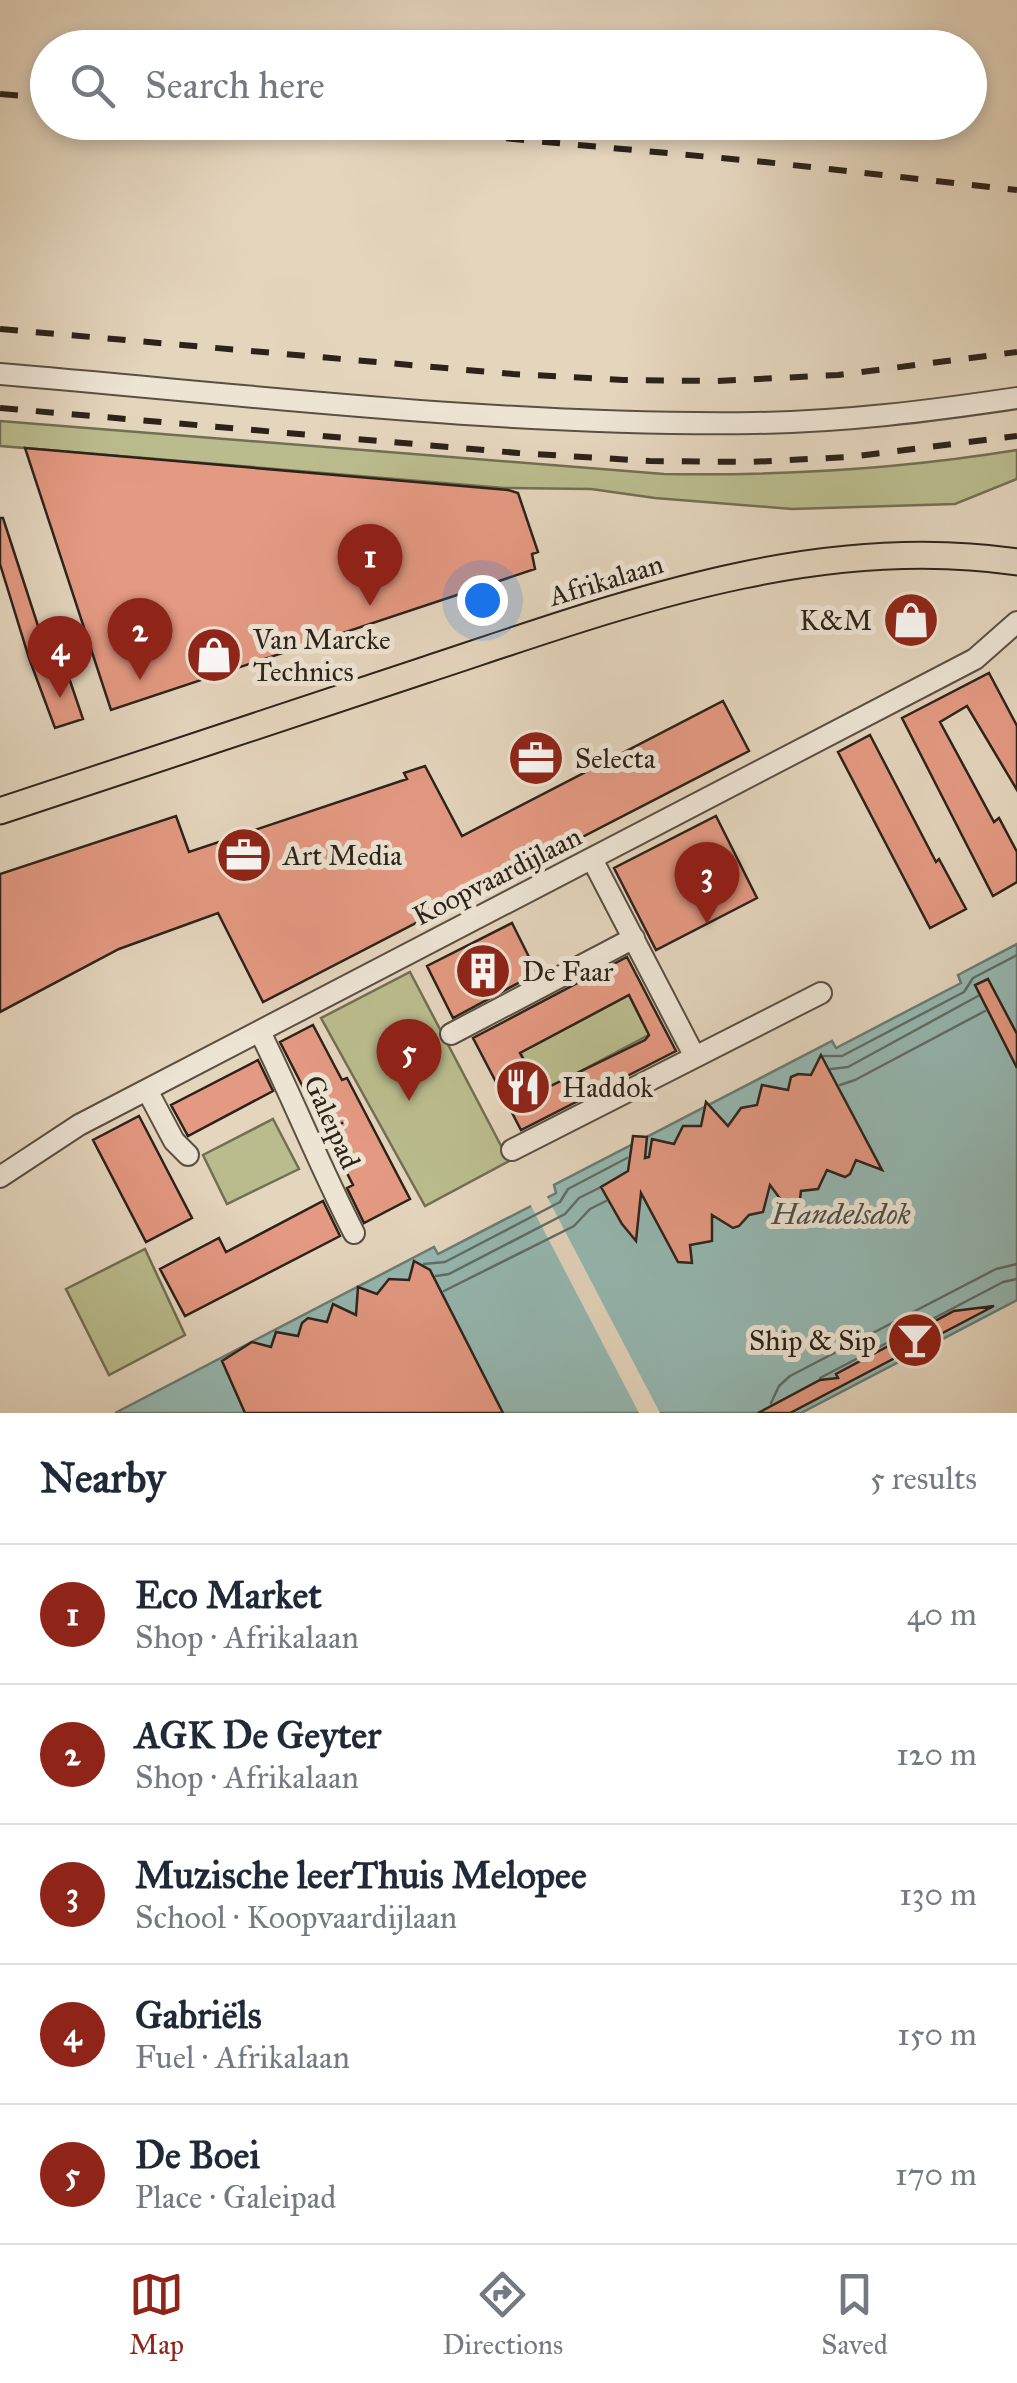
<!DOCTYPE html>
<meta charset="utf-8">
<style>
body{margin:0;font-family:"IM FELL Great Primer",serif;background:#f6f6f7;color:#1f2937}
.you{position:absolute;left:482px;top:600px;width:35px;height:35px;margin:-25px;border:8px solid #fff;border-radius:50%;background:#1a73e8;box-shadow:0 0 0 15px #1a73e833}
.badge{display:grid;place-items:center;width:65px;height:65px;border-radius:50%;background:#8f2418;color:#fff;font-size:32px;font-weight:700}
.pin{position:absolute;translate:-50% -82px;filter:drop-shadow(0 2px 5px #0008)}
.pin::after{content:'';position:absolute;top:52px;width:35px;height:30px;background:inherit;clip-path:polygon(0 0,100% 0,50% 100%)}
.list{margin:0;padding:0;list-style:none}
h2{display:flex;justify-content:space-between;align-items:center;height:130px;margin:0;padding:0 40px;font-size:42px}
h2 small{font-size:32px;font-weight:400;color:#747a83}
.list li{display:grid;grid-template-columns:65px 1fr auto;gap:30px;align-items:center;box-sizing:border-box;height:140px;padding:0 40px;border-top:2px solid #e0e1e3}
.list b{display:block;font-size:38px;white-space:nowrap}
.list p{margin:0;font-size:32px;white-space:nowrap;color:#747a83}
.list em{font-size:32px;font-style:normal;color:#747a83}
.icon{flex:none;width:55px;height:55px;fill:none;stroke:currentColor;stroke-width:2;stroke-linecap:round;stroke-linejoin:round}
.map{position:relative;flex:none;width:1017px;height:1413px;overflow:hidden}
.search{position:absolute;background:#fff;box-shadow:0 5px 15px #0003;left:30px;right:30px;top:30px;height:110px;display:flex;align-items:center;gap:25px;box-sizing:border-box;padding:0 35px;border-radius:55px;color:#747a83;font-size:38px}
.sheet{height:830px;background:#fff}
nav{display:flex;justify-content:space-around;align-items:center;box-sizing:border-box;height:140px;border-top:2px solid #e0e1e3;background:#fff;font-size:28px;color:#747a83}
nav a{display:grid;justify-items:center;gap:5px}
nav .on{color:#8f2418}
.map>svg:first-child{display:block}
.green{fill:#babc8d;stroke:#736f54;stroke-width:2.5}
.water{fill:#95b8b2;stroke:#6b7c75;stroke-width:2.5}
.pier{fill:#e4d5bd}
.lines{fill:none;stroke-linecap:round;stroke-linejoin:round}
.shore{stroke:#606d66;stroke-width:2.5}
.building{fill:#e49982;stroke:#2c221a;stroke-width:2.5;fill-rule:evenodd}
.minor-casing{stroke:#5a4f43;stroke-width:24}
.major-casing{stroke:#2c221a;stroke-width:29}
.minor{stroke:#ede4d4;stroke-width:20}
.major{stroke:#e4d5bd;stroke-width:25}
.rail{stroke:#2c221a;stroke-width:6;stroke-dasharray:18 18;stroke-linecap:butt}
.labels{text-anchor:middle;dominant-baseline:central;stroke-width:10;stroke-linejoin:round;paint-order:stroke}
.street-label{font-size:28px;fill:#2c221a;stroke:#ede4d4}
.poi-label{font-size:28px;fill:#2c221a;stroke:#ede4d4;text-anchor:start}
.water-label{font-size:30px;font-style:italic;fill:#4c4f48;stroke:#ede4d4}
</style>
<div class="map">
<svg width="1017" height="1413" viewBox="0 0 1017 1413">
<rect width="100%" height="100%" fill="#e4d5bd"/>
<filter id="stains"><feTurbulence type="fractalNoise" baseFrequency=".002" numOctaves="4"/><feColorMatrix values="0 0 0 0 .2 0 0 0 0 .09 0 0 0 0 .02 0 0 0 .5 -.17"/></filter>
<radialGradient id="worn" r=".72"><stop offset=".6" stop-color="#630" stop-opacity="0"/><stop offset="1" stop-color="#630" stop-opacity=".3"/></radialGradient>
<!-- green -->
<path class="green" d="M0 421 664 474C782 476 900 469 1017 450V479L955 504 792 509 655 498 591 489 504 488 0 446Z
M410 972 509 1161 425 1206 321 1018Z
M629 995 643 1023 660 1029 541 1092 508 1029 531 1047Z
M273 1119 299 1169 227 1204 203 1155Z
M145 1249 185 1335 109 1375 66 1289Z"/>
<!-- water -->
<path class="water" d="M1017 944V1300L801 1413H115L434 1247 438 1254 556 1193 554 1185 832 1041 836 1048 961 983 958 975Z"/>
<!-- pier -->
<path class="pier" d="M545 1193 660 1413H639L529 1202Z"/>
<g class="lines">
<!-- shore -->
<path class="shore" d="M824 1056H842L964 992 973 978 1017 955
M831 1069 848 1067 978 996
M840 1085 855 1080 985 1011
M424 1264 445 1262 560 1202 568 1189 627 1158
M436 1276 449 1274 565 1214 579 1198 599 1188
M444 1291 574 1226 590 1209 606 1201
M820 1378 1003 1282 1017 1279
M771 1403 779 1386 790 1376 996 1269 1017 1264"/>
</g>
<!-- building -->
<path class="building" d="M25 448 508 490 518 493 538 552 532 554 535 569 111 710Z
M0 518H3L39 629 44 628 59 671 66 669 83 719 55 728 29 658 0 564Z
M989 673 1017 726V790L967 706 940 722 994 822 999 818 1017 852V882L993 896 902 718Z
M723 701 749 751 263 1002 218 913 119 949 0 1012V874L176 816 189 852 407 779 404 773 425 766 462 836Z
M870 735 936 862 939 859 966 909 930 928 838 752Z
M716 816 757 898 656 950 614 868Z
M512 923 537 973 453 1018 427 966Z
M627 957 676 1051 521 1130 473 1038ZM629 995 649 1035 645 1040 540 1091 520 1053Z
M988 979 1017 1034V1068L975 985Z
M313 1025 342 1080 347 1078 410 1199 364 1223 347 1188 353 1185 280 1042Z
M821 1055 882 1170 856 1160 850 1174 845 1177 827 1170 818 1189 801 1191 799 1207 794 1209 787 1208 770 1185 763 1212 749 1215 739 1226 733 1228 712 1215V1241L690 1245 692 1263 678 1262 641 1193 636 1241 622 1224 601 1187 628 1171 633 1136 647 1137 645 1158 649 1157 652 1139 674 1144 683 1126H701L706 1102 728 1126 741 1108 757 1105 762 1085 788 1090 791 1077 798 1074 811 1075Z
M258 1060 273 1091 188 1136 171 1105Z
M139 1116 192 1218 146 1242 93 1140Z
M323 1201 340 1236 185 1316 160 1269 219 1238 226 1252Z
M414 1261 430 1270 503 1413H245L222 1361 252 1342 271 1347 276 1332 298 1336 302 1323 308 1318 327 1322 333 1304 356 1315 358 1287 377 1294 389 1279 409 1280Z
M994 1306 790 1413H758L820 1380 838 1378 836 1374 954 1311Z"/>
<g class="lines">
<!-- minor casing -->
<g class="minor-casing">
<path id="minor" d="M0 374C250 395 502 426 754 423 842 422 930 411 1017 398
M592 859 695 1057
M260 1032C293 1099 320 1167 354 1233
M451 1034 634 938
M147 1090 174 1141 188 1155
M512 1150 821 993
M0 1177 79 1125 975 659 1017 622"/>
</g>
<!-- major casing -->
<g class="major-casing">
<path id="major" d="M0 811C142 764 283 717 425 670 616 607 812 532 1017 562"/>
</g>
<!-- minor -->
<use href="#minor" class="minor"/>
<!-- major -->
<use href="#major" class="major"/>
<!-- rail -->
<path class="rail" d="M0 94 48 98
M327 122 765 162 1017 190
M0 329 513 374 623 380 717 381 838 375 1017 352
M0 408 518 453 650 461 751 462 849 457 1017 436"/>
</g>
<!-- icons -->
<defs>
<g id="shop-disc" transform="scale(2.875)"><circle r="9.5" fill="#8f2418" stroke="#ede4d4"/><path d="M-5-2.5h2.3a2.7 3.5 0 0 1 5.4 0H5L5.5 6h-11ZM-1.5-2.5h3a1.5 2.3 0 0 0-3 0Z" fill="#fff"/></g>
<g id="office-disc" transform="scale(2.875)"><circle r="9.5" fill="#8f2418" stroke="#ede4d4"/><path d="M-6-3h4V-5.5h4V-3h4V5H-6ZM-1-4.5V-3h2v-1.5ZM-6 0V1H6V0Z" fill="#fff"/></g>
<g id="building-disc" transform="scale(2.875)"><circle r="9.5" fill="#8f2418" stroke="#ede4d4"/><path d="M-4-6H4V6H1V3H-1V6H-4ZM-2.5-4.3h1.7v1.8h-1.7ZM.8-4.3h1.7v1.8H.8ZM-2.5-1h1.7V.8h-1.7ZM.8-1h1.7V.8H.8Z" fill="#fff"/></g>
<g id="restaurant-disc" transform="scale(2.875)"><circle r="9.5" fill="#8f2418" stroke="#ede4d4"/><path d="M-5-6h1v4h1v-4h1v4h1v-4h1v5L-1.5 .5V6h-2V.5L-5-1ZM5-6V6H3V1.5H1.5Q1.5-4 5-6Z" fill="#fff"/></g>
<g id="bar-disc" transform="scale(2.875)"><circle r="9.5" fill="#8f2418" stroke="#ede4d4"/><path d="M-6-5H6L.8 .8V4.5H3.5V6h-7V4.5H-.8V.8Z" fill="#fff"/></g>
</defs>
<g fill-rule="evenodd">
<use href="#shop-disc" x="911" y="620"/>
<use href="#shop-disc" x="214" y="655"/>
<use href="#office-disc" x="536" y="758"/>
<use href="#office-disc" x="244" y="855"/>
<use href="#building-disc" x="483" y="971"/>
<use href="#restaurant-disc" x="523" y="1087"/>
<use href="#bar-disc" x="915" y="1340"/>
</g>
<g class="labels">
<!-- street labels -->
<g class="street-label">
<text transform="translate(606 580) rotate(-17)">Afrikalaan</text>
<text transform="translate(497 876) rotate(-27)">Koopvaardijlaan</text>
<text transform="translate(332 1122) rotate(66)">Galeipad</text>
</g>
<!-- poi labels -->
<g class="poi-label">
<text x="872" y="620" text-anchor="end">K&amp;M</text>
<text x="253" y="639">Van Marcke<tspan x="253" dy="32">Technics</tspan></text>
<text x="575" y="758">Selecta</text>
<text x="283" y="855">Art Media</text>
<text x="522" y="971">De Faar</text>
<text x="562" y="1087">Haddok</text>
<text x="876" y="1340" text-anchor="end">Ship &amp; Sip</text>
</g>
<!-- water labels -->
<g class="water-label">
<text x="841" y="1214">Handelsdok</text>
</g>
</g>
<rect width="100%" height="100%" filter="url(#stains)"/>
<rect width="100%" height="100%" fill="url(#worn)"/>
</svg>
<div class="you"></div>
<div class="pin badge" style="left:370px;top:606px">1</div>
<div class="pin badge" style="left:140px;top:680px">2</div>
<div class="pin badge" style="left:707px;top:924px">3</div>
<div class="pin badge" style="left:60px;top:698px">4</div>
<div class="pin badge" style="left:409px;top:1101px">5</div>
<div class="search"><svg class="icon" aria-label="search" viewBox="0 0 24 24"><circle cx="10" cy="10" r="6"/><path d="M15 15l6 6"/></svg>Search here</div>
</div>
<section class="sheet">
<h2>Nearby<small>5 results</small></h2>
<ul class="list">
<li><span class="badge">1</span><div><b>Eco Market</b><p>Shop · Afrikalaan</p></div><em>40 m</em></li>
<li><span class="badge">2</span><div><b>AGK De Geyter</b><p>Shop · Afrikalaan</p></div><em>120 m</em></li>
<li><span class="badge">3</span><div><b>Muzische leerThuis Melopee</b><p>School · Koopvaardijlaan</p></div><em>130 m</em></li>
<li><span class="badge">4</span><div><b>Gabriëls</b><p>Fuel · Afrikalaan</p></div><em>150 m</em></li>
<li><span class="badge">5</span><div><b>De Boei</b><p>Place · Galeipad</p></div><em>170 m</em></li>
</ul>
</section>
<nav>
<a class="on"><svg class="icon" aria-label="map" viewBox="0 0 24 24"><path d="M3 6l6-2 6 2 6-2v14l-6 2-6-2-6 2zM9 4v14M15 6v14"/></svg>Map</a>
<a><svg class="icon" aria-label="directions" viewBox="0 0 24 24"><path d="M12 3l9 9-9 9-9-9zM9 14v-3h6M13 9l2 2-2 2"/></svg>Directions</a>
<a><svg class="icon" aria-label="saved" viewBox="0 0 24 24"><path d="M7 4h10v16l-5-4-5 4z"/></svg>Saved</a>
</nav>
